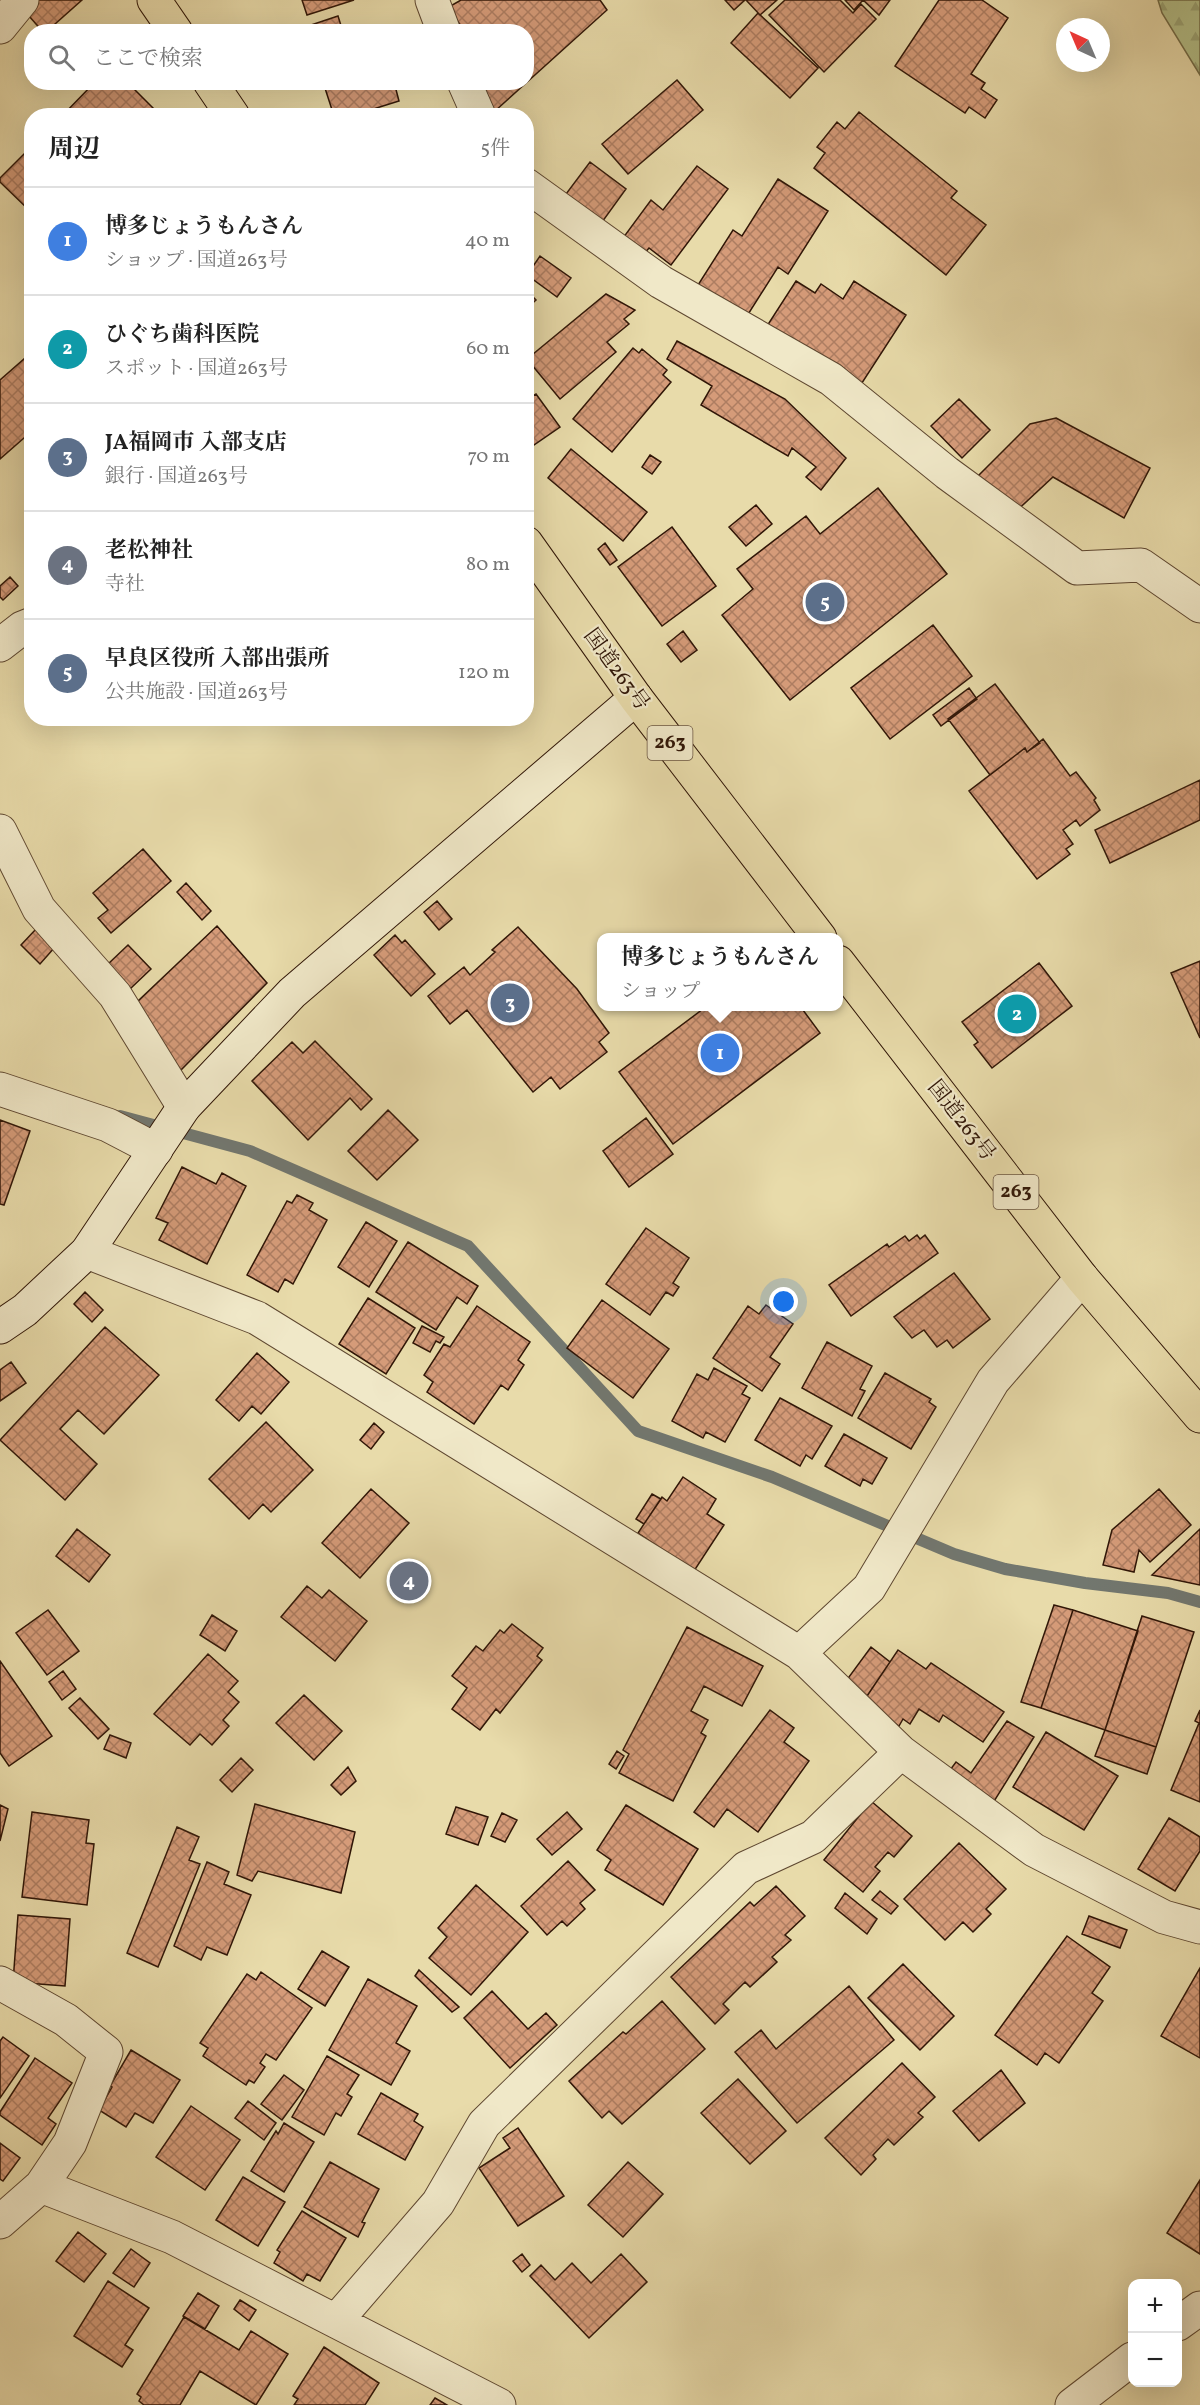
<!DOCTYPE html>
<html lang="ja">
<meta charset="utf-8">
<style>
body{margin:0;font-family:Vollkorn,"Noto Serif JP",serif;background:#f6f6f6;color:#222}
.controls{position:absolute;right:18px;bottom:18px;display:grid;overflow:hidden;border-radius:12px;box-shadow:0 6px 24px #0002}
.controls button{width:54px;height:54px;display:grid;place-items:center;padding:0;border:0;border-bottom:2px solid #e0e0e0;background:#fff;color:#222;font:30px sans-serif}
.compass{position:absolute;left:1056px;top:18px;width:54px;height:54px;border-radius:50%;background:#fff;box-shadow:0 6px 24px #0002;rotate:316deg}
.you{position:absolute;left:784px;top:1302px;width:21px;height:21px;margin:-15px;border:4px solid #fff;border-radius:50%;background:#1a73e8;box-shadow:0 0 0 9px #1a73e833}
.badge{display:grid;place-items:center;width:39px;height:39px;border-radius:50%;background:#7c3aed;color:#fff;font-size:20px;font-weight:700}
.pin{position:absolute;translate:-50% -50%;border:3px solid #fff;box-shadow:0 2px 6px #0006}
.popup{position:absolute;left:597px;top:933px;width:246px;height:78px;box-sizing:border-box;display:grid;place-content:center;border-radius:12px;background:#fff;filter:drop-shadow(0 2px 4px #0005);font-size:20px;white-space:nowrap;color:#767676}
.popup b{font-size:22px;color:#222}
.popup::after{content:'';position:absolute;left:50%;top:100%;margin-left:-12px;border:12px solid transparent;border-top-color:#fff}
.list{margin:0;padding:0;list-style:none}
h2{display:flex;justify-content:space-between;align-items:center;height:78px;margin:0;padding:0 24px;font-size:26px}
h2 small{font-size:20px;font-weight:400;color:#767676}
.list li{display:grid;grid-template-columns:39px 1fr auto;gap:18px;align-items:center;box-sizing:border-box;height:108px;padding:0 24px;border-top:2px solid #e0e0e0}
.list b{display:block;font-size:22px;white-space:nowrap}
.list p{margin:0;font-size:20px;white-space:nowrap;color:#767676}
.list em{font-size:20px;font-style:normal;color:#767676}
.icon{flex:none;width:33px;height:33px;fill:none;stroke:currentColor;stroke-width:2;stroke-linecap:round;stroke-linejoin:round}
.map{position:relative;flex:none;width:1200px;height:2405px;overflow:hidden}
.search{position:absolute;background:#fff;box-shadow:0 6px 24px #0002;left:24px;top:24px;width:510px;height:66px;display:flex;align-items:center;gap:15px;box-sizing:border-box;padding:0 21px;border-radius:24px;color:#767676;font-size:22px}
.panel{position:absolute;background:#fff;box-shadow:0 6px 24px #0002;left:24px;top:108px;width:510px;height:618px;border-radius:24px}
.map>svg:first-child{display:block}
.forest{fill:url(#forest-firs);stroke:#726c48;stroke-width:1.5}
.lines{fill:none;stroke-linecap:round;stroke-linejoin:round}
.stream{stroke:#72776f;stroke-width:12}
.building{fill:url(#building-cross-hatch);stroke:#301607;stroke-width:1.5}
.street-casing{stroke:#5e4730;stroke-width:35}
.secondary-casing{stroke:#301607;stroke-width:35}
.highway-casing{stroke:#301607;stroke-width:35}
.street{stroke:#f0e8c8;stroke-width:33}
.secondary{stroke:#f0e8c8;stroke-width:33}
.highway{stroke:#e8dbaa;stroke-width:33}
.labels{text-anchor:middle;dominant-baseline:central;stroke-width:4.5;stroke-linejoin:round;paint-order:stroke}
.shield{fill:#f0e8c8;stroke:#6a5541;stroke-width:1.5}
.shield-label{font-size:20px;font-weight:bold;fill:#301607}
.street-label{font-size:21px;fill:#301607;stroke:#f0e8c8}
</style>
<div class="map">
<svg width="1200" height="2405" viewBox="0 0 1200 2405">
<defs>
<pattern id="forest-firs" width="22" height="20" patternUnits="userSpaceOnUse" patternTransform="scale(1.5)"><rect width="22" height="20" fill="#b4c18a"/><path d="M5 1l3.5 6h-7zM16 11l3.5 6h-7z" fill="#9ba576"/></pattern>
<pattern id="building-cross-hatch" width="8" height="8" patternUnits="userSpaceOnUse" patternTransform="scale(1.5)"><rect width="8" height="8" fill="#d59b79"/><path d="M0 0l8 8M0 8l8-8" fill="none" stroke="#ad7d61"/></pattern>
</defs>
<rect width="100%" height="100%" fill="#e8dbaa"/>
<filter id="stains"><feTurbulence type="fractalNoise" baseFrequency=".00333" numOctaves="4"/><feColorMatrix values="0 0 0 0 .2 0 0 0 0 .09 0 0 0 0 .02 0 0 0 .5 -.17"/></filter>
<radialGradient id="worn" r=".72"><stop offset=".6" stop-color="#630" stop-opacity="0"/><stop offset="1" stop-color="#630" stop-opacity=".3"/></radialGradient>
<!-- forest -->
<path class="forest" d="M1158 0H1200V75L1162 13Z"/>
<g class="lines">
<!-- stream -->
<path class="stream" d="M120 1116 250 1151 468 1246 638 1431 772 1477 954 1554 1005 1569 1085 1583 1168 1593 1200 1602"/>
</g>
<!-- building -->
<path class="building" d="M31 0H82L46 32H43L22 8Z
M302 0H354L307 15Z
M461 0H600L607 10 495 111 471 86 475 82H526V32H466L447 8Z
M725 0H745L734 10Z
M746 0H777L760 15Z
M785 0H840L853 13 861 4 876 19 824 72 769 15Z
M845 0H890L879 15 863 0 854 10Z
M939 0H982L1008 18 971 74 985 83 981 89 997 100 985 118 969 107 965 113 895 66Z
M758 13 818 68 790 98 731 43Z
M338 16 343 32H306L305 27Z
M677 80 703 110 628 174 602 144Z
M95 82H127L160 115 62 116Z
M323 82H394L399 101 351 116H334Z
M859 112 957 191 951 198 986 225 946 275 814 168 825 153 817 147 837 122 845 129Z
M32 146V213L0 182V178Z
M590 162 626 189 597 229 560 202Z
M697 166 728 189 671 265 649 248 644 254 623 238 651 200 663 210Z
M778 179 828 211 788 274 778 267 747 316 698 285 733 230 742 236Z
M540 256 571 278 557 297 527 275Z
M796 281 815 293 821 284 843 299 854 281 906 315 860 386 767 326Z
M526 290 536 300 526 309Z
M606 294 635 310 624 319 629 324 607 342 616 352 560 399 527 359Z
M677 341 785 399 846 458 821 490 806 477 816 467 792 448 788 456 701 405 712 386 667 359Z
M633 348 639 353 642 349 667 370 663 375 671 382 612 452 573 419Z
M32 352V431L0 459V380Z
M536 394 560 427 528 449 526 400Z
M959 399 990 430 962 458 931 426Z
M1056 418 1150 468 1124 518 1053 477 1011 516 976 478 1030 424Z
M571 449 647 512 623 541 548 478Z
M650 455 661 462 652 474 642 467Z
M878 488 947 574 790 700 722 615 753 589 737 569 806 516 820 534Z
M756 505 772 524 746 546 729 527Z
M672 527 716 586 662 626 618 567Z
M605 543 617 560 610 565 598 549Z
M10 577 18 586 3 600 0 597V586Z
M933 625 972 676 890 739 851 688Z
M683 631 697 650 681 662 667 644Z
M995 684 1040 743 1027 752 1025 748 990 775 948 719Z
M969 688 977 699 941 726 933 715Z
M1043 739 1070 776 1076 772 1096 798 1094 800 1100 810 1080 826 1076 820 1063 830 1073 844 1066 849 1070 854 1037 879 969 791 1025 748 1027 752Z
M1200 780V820L1110 863 1095 830Z
M143 849 171 881 111 933 98 918 108 910 93 893Z
M186 883 211 911 202 920 177 892Z
M437 901 452 919 439 930 424 912Z
M217 926 267 983 178 1073 136 1003Z
M518 927 577 989 609 1033 599 1042 607 1052 560 1089 551 1077 533 1092 467 1010 450 1024 428 996 464 967 470 975 495 952 492 950Z
M36 929 55 947 40 964 21 945Z
M395 935 402 943 405 940 435 974 411 996 374 955Z
M128 945 151 969 130 989 107 965Z
M1200 961V1038L1171 973Z
M1039 963 1072 1006 992 1068 974 1045 978 1042 962 1022Z
M707 1006H800L820 1033 673 1144 619 1072Z
M315 1041 372 1099 361 1110 350 1098 308 1140 252 1081 292 1042 303 1053Z
M388 1110 418 1140 377 1180 348 1151Z
M646 1118 673 1154 629 1187 603 1151Z
M0 1120 30 1131 4 1205 0 1204Z
M182 1167 216 1184 222 1173 246 1186 207 1264 159 1240 168 1223 156 1218Z
M297 1195 313 1203 309 1210 327 1220 293 1284 285 1279 278 1292 247 1275 287 1201 292 1203Z
M366 1222 397 1241 369 1287 338 1267Z
M646 1228 689 1258 673 1283 679 1287 673 1296 666 1292 650 1315 606 1284Z
M917 1235 920 1239 925 1235 938 1253 851 1316 829 1285 887 1244 889 1247 905 1236 909 1241Z
M408 1242 478 1286 467 1304 457 1297 436 1330 376 1292Z
M954 1273 990 1319 953 1348 947 1340 937 1347 924 1330 912 1338 894 1317Z
M85 1292 103 1310 92 1322 74 1304Z
M368 1298 415 1328 386 1374 339 1344Z
M602 1300 669 1349 633 1398 567 1348Z
M766 1305 793 1324 770 1357 780 1364 762 1391 713 1358 748 1306 759 1314Z
M477 1306 530 1342 518 1360 524 1365 508 1390 501 1385 474 1424 427 1392 433 1382 424 1375 444 1344 450 1347Z
M422 1326 444 1337 440 1343 436 1341 430 1352 413 1343Z
M105 1327 159 1375 104 1434 78 1410 60 1429 97 1464 65 1500 0 1440Z
M827 1342 872 1366 860 1389 865 1391 852 1416 802 1388Z
M257 1353 289 1382 261 1414 252 1406 239 1421 216 1400Z
M11 1362 26 1383 0 1401V1370Z
M714 1368 747 1386 742 1394 750 1398 725 1442 706 1432 703 1438 672 1421 697 1374 708 1380Z
M885 1373 931 1399 929 1402 936 1407 911 1449 858 1418Z
M780 1398 832 1426 812 1459 806 1455 800 1466 755 1440Z
M266 1422 313 1470 271 1512 263 1504 249 1519 209 1479Z
M374 1423 384 1432 371 1449 360 1440Z
M844 1434 887 1458 872 1484 863 1479 860 1486 825 1466Z
M683 1477 716 1499 707 1514 724 1525 694 1571 638 1533 662 1497 667 1501Z
M371 1489 409 1523 360 1578 322 1543Z
M1159 1489 1191 1525 1150 1562 1139 1550 1134 1572 1103 1565 1112 1530Z
M652 1494 661 1499 644 1524 636 1519Z
M77 1529 110 1555 89 1582 56 1556Z
M1200 1529V1585L1152 1575Z
M307 1586 322 1598 329 1590 367 1621 335 1661 281 1617Z
M1054 1605 1073 1610 1041 1708 1021 1702Z
M48 1610 79 1651 47 1675 16 1633Z
M1073 1610 1138 1631 1105 1730 1041 1708Z
M212 1615 237 1631 225 1651 200 1635Z
M1142 1616 1194 1632 1156 1747 1105 1730Z
M512 1624 543 1648 537 1656 542 1660 500 1713 496 1709 480 1730 452 1709 467 1688 452 1676 476 1646 483 1651 500 1630 504 1633Z
M687 1627 763 1666 742 1706 704 1686 691 1711 708 1720 701 1733 706 1736 673 1801 619 1773 629 1754 623 1750Z
M871 1647 890 1662 867 1696 846 1681Z
M898 1650 926 1669 931 1663 1004 1712 983 1742 943 1715 939 1722 919 1709 910 1724 903 1719 899 1726 863 1702Z
M208 1654 238 1681 228 1692 239 1702 223 1720 229 1726 212 1745 200 1734 190 1745 154 1714Z
M0 1661 52 1736 9 1766 0 1753Z
M63 1671 76 1689 62 1700 49 1682Z
M304 1695 342 1731 314 1760 276 1723Z
M80 1698 109 1729 98 1739 69 1708Z
M770 1710 794 1728 784 1742 809 1761 758 1832 727 1809 714 1827 694 1812Z
M1200 1710V1802L1171 1790 1199 1723 1195 1721Z
M1007 1721 1034 1737 993 1803 950 1770 956 1762 971 1773Z
M1105 1730 1156 1747 1147 1774 1095 1756Z
M1046 1732 1118 1776 1084 1830 1013 1787Z
M110 1735 131 1743 126 1758 104 1749Z
M617 1751 624 1756 616 1769 609 1764Z
M241 1758 253 1770 232 1792 220 1780Z
M348 1767 356 1781 341 1795 331 1785Z
M871 1801 912 1836 894 1857 888 1852 875 1867 880 1871 863 1892 824 1860Z
M255 1804 355 1832 341 1893 258 1871 252 1881 237 1875Z
M0 1805 8 1809 0 1841Z
M626 1805 698 1849 663 1905 605 1870 611 1860 597 1850Z
M456 1807 488 1817 478 1845 446 1834Z
M32 1812 89 1820 86 1843 94 1844 87 1905 22 1897Z
M567 1812 582 1829 552 1855 537 1839Z
M502 1813 517 1820 505 1842 491 1836Z
M1169 1818 1200 1837V1851L1175 1891 1138 1869Z
M177 1827 199 1837 189 1860 200 1864 158 1967 127 1953Z
M959 1843 1006 1889 986 1909 991 1914 973 1932 963 1922 945 1940 904 1899Z
M568 1861 595 1890 580 1903 585 1909 567 1926 562 1921 547 1935 521 1906Z
M207 1862 229 1872 224 1884 251 1895 227 1955 207 1947 201 1960 174 1946Z
M476 1885 528 1932 471 1995 429 1958 447 1937 438 1928Z
M776 1886 805 1916 785 1935 791 1940 772 1957 777 1962 750 1987 745 1982 723 2004 729 2010 715 2024 671 1977 750 1902 754 1906Z
M880 1891 898 1906 891 1914 872 1900Z
M845 1893 877 1919 867 1934 835 1908Z
M18 1915 70 1919 65 1986 13 1982Z
M1089 1916 1127 1930 1120 1948 1082 1934Z
M1067 1936 1110 1967 1092 1993 1103 2001 1059 2063 1045 2053 1037 2065 995 2035Z
M322 1951 349 1967 325 2006 298 1989Z
M903 1964 954 2016 920 2050 868 1998Z
M1200 1968V2058L1161 2036Z
M419 1970 459 2007 452 2012 415 1976Z
M261 1972 312 2008 276 2060 266 2054 260 2063 265 2067 254 2083 249 2080 246 2085 203 2056 208 2048 200 2043 247 1974 256 1980Z
M368 1979 417 2006 396 2043 410 2051 391 2085 329 2050Z
M849 1986 894 2040 797 2123 735 2052 761 2030 776 2049Z
M492 1991 528 2029 546 2013 557 2025 510 2068 464 2018Z
M662 2001 705 2049 622 2124 609 2111 602 2118 569 2081 623 2032 626 2034Z
M3 2037 29 2056 0 2098V2041Z
M131 2050 180 2080 153 2123 135 2113 126 2127 99 2110 112 2087 110 2086Z
M327 2056 359 2075 347 2094 352 2097 341 2116 336 2113 324 2135 292 2117Z
M35 2058 72 2083 48 2118 56 2124 42 2145 0 2115V2112Z
M902 2063 935 2097 918 2113 923 2117 894 2145 888 2139 873 2155 876 2159 861 2175 825 2138Z
M1001 2070 1025 2103 979 2141 953 2111Z
M284 2075 304 2090 282 2120 261 2104Z
M738 2079 786 2131 750 2164 701 2113Z
M381 2093 418 2114 414 2121 423 2127 405 2160 358 2134Z
M248 2101 276 2123 264 2140 235 2118Z
M191 2106 240 2140 205 2190 156 2157Z
M284 2123 314 2142 284 2192 251 2171 276 2131 278 2134Z
M518 2128 564 2196 518 2226 479 2168 510 2148 503 2138Z
M0 2143 20 2158 3 2181 0 2179Z
M330 2162 379 2189 362 2222 365 2223 358 2237 304 2207Z
M628 2162 663 2194 623 2237 588 2205Z
M243 2177 285 2202 258 2246 216 2220Z
M1200 2180V2254L1167 2233Z
M302 2211 346 2238 320 2281 307 2274 303 2281 274 2263 280 2252 277 2250Z
M78 2232 106 2254 84 2282 56 2261Z
M131 2249 150 2263 134 2287 113 2273Z
M522 2254 530 2265 522 2272 513 2261Z
M621 2254 647 2282 589 2338 530 2276 541 2265 555 2280 572 2263 591 2283Z
M108 2281 149 2308 125 2345 133 2350 122 2367 74 2336Z
M198 2293 219 2306 205 2329 183 2316Z
M240 2300 256 2310 249 2321 234 2309Z
M184 2317 239 2350 251 2331 288 2354 256 2405 200 2371 180 2405H144L139 2401 141 2397 137 2394Z
M324 2347 379 2383 365 2405H294L298 2399 293 2396Z
M435 2398 447 2405H430Z"/>
<g class="lines">
<!-- street casing -->
<g class="street-casing">
<path id="street" d="M432 0 444 32
M0 27 22 0
M464 82 479 116
M526 185 661 282 831 379 947 473 1077 568 1141 565 1200 606
M0 645 22 628 32 624
M0 831 39 909 115 995 184 1107
M0 1089 108 1125 156 1150
M87 1252 257 1318 799 1653
M901 1752 1034 1850 1164 1917 1200 1927
M0 1983 66 2020 106 2052 70 2143 41 2186
M0 2222 41 2186 172 2237 499 2405
M336 2321 438 2203 484 2124 746 1868 813 1837 901 1752 799 1653 869 1588 993 1381 1082 1278
M1178 2324 1200 2308
M1072 2405 1132 2359"/>
</g>
<!-- secondary casing -->
<g class="secondary-casing">
<path id="secondary" d="M0 1327 25 1310 87 1252 184 1107 292 993 636 698"/>
</g>
<!-- highway casing -->
<g class="highway-casing">
<path id="highway" d="M154 0 176 32
M210 82 233 116
M526 543 636 698 820 938
M838 962 1082 1278 1200 1416"/>
</g>
<!-- street -->
<use href="#street" class="street"/>
<!-- secondary -->
<use href="#secondary" class="secondary"/>
<!-- highway -->
<use href="#highway" class="highway"/>
</g>
<g class="labels">
<!-- shield labels -->
<g class="shield">
<rect x="647.5" y="726" width="45" height="34" rx="4.5"/>
<rect x="993.5" y="1175" width="45" height="34" rx="4.5"/>
</g>
<g class="shield-label">
<text x="670" y="743">263</text>
<text x="1016" y="1192">263</text>
</g>
<!-- street labels -->
<g class="street-label">
<text transform="translate(616 670) rotate(54)">国道263号</text>
<text transform="translate(961 1121) rotate(52)">国道263号</text>
</g>
</g>
<rect width="100%" height="100%" filter="url(#stains)"/>
<rect width="100%" height="100%" fill="url(#worn)"/>
</svg>
<div class="controls">
<button>+</button>
<button>−</button>
</div>
<svg class="compass" viewBox="-18 -18 36 36"><path d="M0-13l5 13h-10z" fill="#e53935"/><path d="M0 13l5-13h-10z" fill="#767676"/></svg>
<div class="you"></div>
<div class="pin badge" style="left:720px;top:1053px;background:#3f7fe0">1</div>
<div class="popup"><b>博多じょうもんさん</b>ショップ</div>
<div class="pin badge" style="left:1017px;top:1014px;background:#0f9aa8">2</div>
<div class="pin badge" style="left:510px;top:1003px;background:#5c6f8a">3</div>
<div class="pin badge" style="left:409px;top:1581px;background:#6b7280">4</div>
<div class="pin badge" style="left:825px;top:602px;background:#5c6f8a">5</div>
<div class="search"><svg class="icon" aria-label="search" viewBox="0 0 24 24"><circle cx="10" cy="10" r="6"/><path d="M15 15l6 6"/></svg>ここで検索</div>
<section class="panel">
<h2>周辺<small>5件</small></h2>
<ul class="list">
<li><span class="badge" style="background:#3f7fe0">1</span><div><b>博多じょうもんさん</b><p>ショップ · 国道263号</p></div><em>40 m</em></li>
<li><span class="badge" style="background:#0f9aa8">2</span><div><b>ひぐち歯科医院</b><p>スポット · 国道263号</p></div><em>60 m</em></li>
<li><span class="badge" style="background:#5c6f8a">3</span><div><b>JA福岡市 入部支店</b><p>銀行 · 国道263号</p></div><em>70 m</em></li>
<li><span class="badge" style="background:#6b7280">4</span><div><b>老松神社</b><p>寺社</p></div><em>80 m</em></li>
<li><span class="badge" style="background:#5c6f8a">5</span><div><b>早良区役所 入部出張所</b><p>公共施設 · 国道263号</p></div><em>120 m</em></li>
</ul>
</section>
</div>
